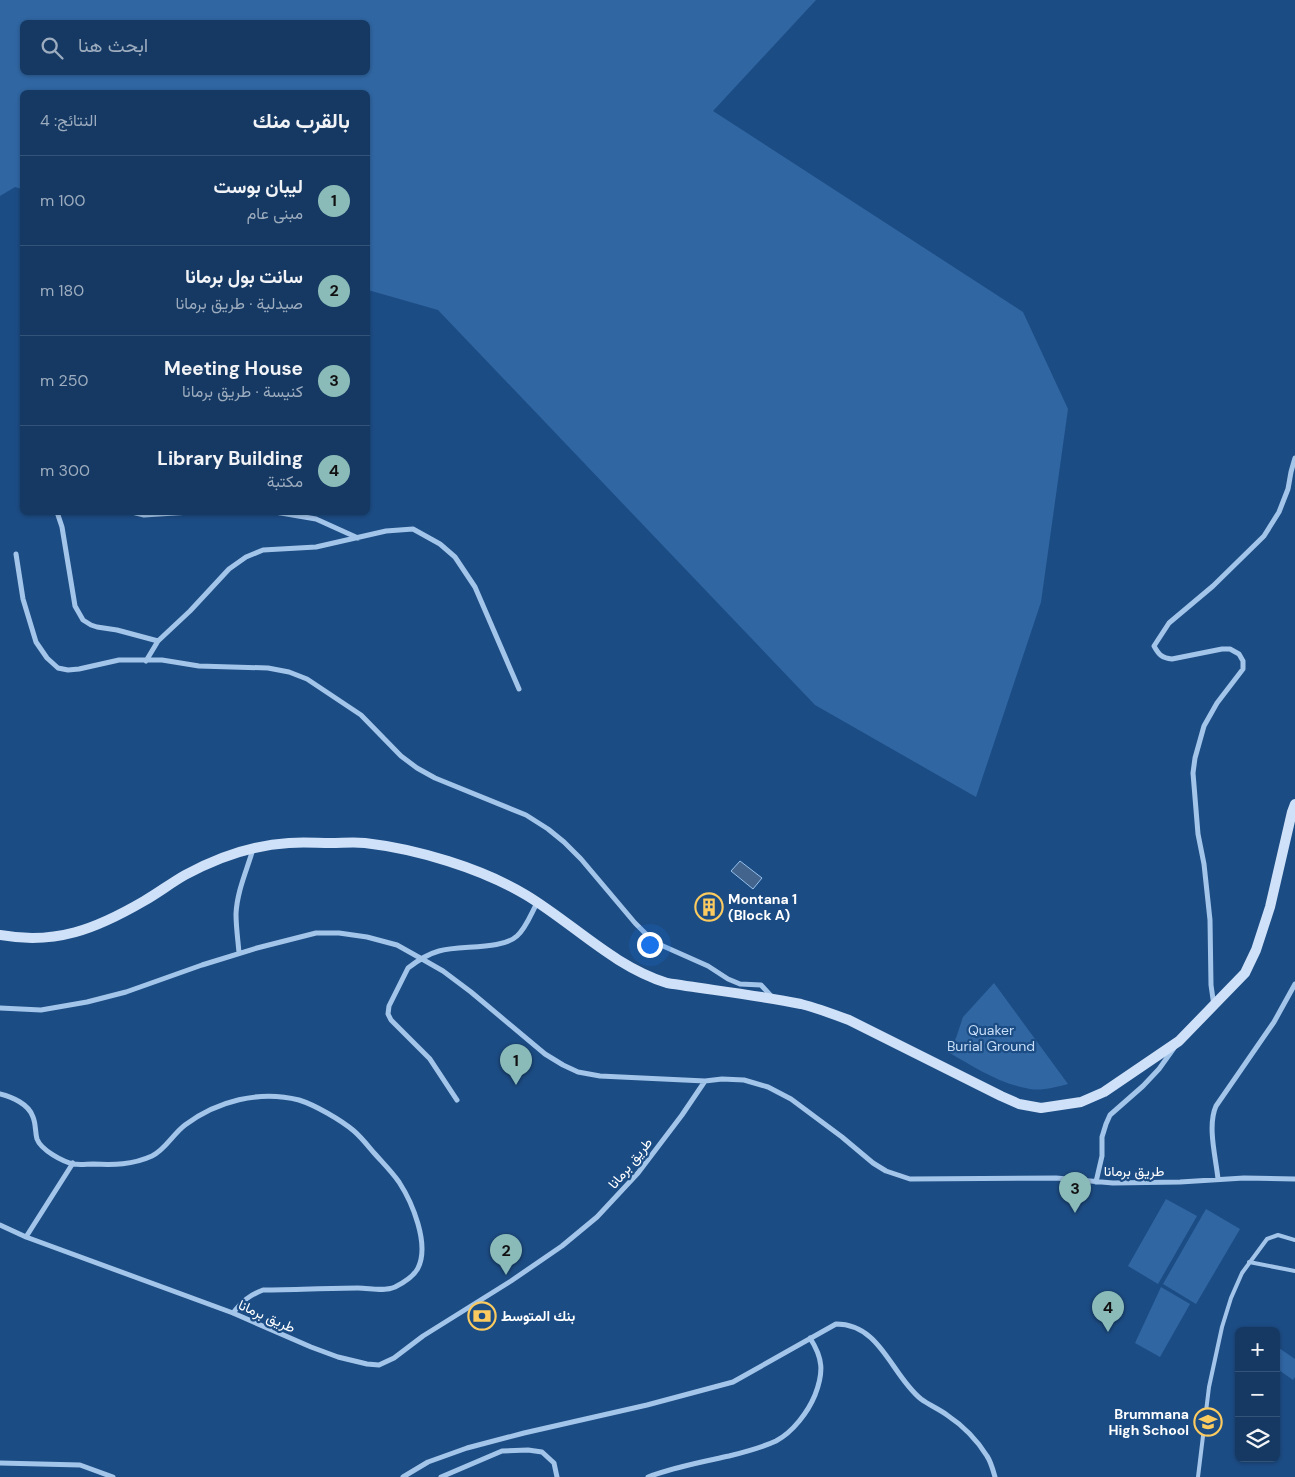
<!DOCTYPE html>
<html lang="ar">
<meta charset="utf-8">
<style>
body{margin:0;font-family:"DM Sans",Vazirmatn,sans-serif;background:#22446c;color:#f1f3f6;direction:rtl}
.controls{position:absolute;right:15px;bottom:15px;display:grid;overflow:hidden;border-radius:8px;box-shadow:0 1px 4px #0004}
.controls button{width:45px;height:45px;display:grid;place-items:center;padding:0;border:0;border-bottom:1px solid #345378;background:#153963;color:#f1f3f6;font:25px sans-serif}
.you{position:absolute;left:649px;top:944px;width:18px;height:18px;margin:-12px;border:4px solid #fff;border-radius:50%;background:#1a73e8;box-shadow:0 0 0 8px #1a73e833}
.badge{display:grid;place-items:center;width:32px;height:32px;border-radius:50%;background:#8bbbb9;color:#111;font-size:16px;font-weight:700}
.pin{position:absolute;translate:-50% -41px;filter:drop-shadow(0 1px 2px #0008)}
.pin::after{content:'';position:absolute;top:26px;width:18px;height:15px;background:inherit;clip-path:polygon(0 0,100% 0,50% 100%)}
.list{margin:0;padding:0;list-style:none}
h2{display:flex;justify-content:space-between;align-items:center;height:65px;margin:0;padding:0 20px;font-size:21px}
h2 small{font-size:16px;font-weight:400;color:#9dacbe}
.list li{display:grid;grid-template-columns:32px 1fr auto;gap:15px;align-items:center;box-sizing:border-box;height:90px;padding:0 20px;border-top:1px solid #345378}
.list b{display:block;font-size:19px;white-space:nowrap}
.list p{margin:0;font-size:16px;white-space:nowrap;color:#9dacbe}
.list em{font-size:16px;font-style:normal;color:#9dacbe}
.icon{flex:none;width:28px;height:28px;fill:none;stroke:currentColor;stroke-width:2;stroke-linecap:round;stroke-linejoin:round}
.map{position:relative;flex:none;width:1295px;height:1477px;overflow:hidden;direction:ltr}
.search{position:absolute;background:#153963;box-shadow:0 1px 4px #0004;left:20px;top:20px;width:350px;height:55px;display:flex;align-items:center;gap:12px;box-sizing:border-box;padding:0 18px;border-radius:8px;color:#9dacbe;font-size:19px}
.panel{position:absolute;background:#153963;box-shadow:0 1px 4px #0004;left:20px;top:90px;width:350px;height:425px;border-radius:8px;direction:rtl}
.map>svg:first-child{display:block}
.green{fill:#3066a2;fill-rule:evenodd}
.water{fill:#42648d;stroke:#96c0ec}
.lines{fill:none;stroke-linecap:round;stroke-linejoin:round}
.lane{stroke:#a3c5ea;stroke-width:4}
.street{stroke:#a3c5ea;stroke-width:5}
.secondary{stroke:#cee1f8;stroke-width:10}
.labels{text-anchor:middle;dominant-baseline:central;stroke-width:4.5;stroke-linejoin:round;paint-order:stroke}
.poi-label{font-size:14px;font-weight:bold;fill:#fff;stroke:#1c4c84;text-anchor:start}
.park-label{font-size:14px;fill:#c7def8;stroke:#1c4c84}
.street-label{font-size:14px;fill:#fff;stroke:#1c4c84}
</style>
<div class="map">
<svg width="1295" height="1477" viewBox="0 0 1295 1477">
<rect width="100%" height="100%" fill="#1c4c84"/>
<!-- green -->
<path class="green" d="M0 0H816L713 111 1023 312 1068 409 1041 602 976 797 815 705 438 310 368 290V92H22V189L15 187 0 196ZM368 22V72H22V22Z
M994 983 1068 1084C1056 1087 1042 1091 1030 1089 1000 1084 974 1067 948 1052L956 1038 963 1017Z
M1166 1199 1197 1216 1158 1284 1128 1266Z
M1206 1209 1240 1229 1196 1304 1163 1284Z
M1161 1287 1190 1304 1160 1357 1135 1343Z
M1276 1346 1295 1359V1377L1293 1380 1276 1368Z"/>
<!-- water -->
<path class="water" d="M740 861 762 878 753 889 731 871Z"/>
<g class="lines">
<!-- lane -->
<path class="lane" d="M1249 1262 1295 1271
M1198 1477 1209 1387 1222 1327 1231 1298 1242 1273 1267 1239 1278 1235 1295 1240"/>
<!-- street -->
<path class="street" d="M57 512 62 527 75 606 83 620 91 625 97 627 117 630 158 641
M132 512 144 515 191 512
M275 512 316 519 358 538
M16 554 23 599 36 642 47 658 58 668 68 670 79 669 119 660H162L199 666 268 668 289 672 307 679 361 715 401 756 417 768 435 778 526 815 548 829 564 842 581 859 635 923 649 937 663 946 708 966 728 979 740 984 761 985 772 997
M146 661 158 641 190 611 229 569 246 557 263 550 316 547 386 531 413 529 440 544 455 557 475 587 519 689
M239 953C238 940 236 927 236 914 237 891 247 870 253 849
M1214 1006 1211 985 1210 920 1204 864 1198 834 1193 773 1195 758 1204 726 1217 703 1243 669V661L1239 654 1230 649H1222L1172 659C1162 658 1159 655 1154 646L1169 623 1213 586 1264 536 1279 512 1288 489 1291 472 1295 458
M0 1008 41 1010 87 1002 126 992 202 965 257 948 316 933H339L367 937 397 945 422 959 443 971 471 992 545 1054 563 1065 578 1072 600 1076 705 1081
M0 1094C12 1097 29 1104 33 1117 36 1124 35 1132 37 1139 41 1150 63 1162 74 1164 80 1165 87 1164 93 1164 114 1165 132 1165 152 1156 165 1150 173 1134 185 1125 217 1101 259 1090 299 1100 315 1105 341 1120 354 1131 362 1138 368 1146 375 1154 383 1163 392 1172 399 1182 412 1202 430 1244 418 1268 414 1276 403 1283 395 1287 384 1292 370 1288 358 1288 326 1288 295 1290 263 1290 250 1295 242 1301 233 1313
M457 1100 430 1059 391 1020 388 1014 389 1006 408 968C417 961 428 954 439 951 460 945 502 950 517 936 526 928 531 914 537 903
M1218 1179C1216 1158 1207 1126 1216 1106L1274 1022 1295 984
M1096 1182 1102 1156V1137L1106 1124 1110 1115 1143 1086 1159 1069 1174 1048
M0 1225 26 1237 233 1313 311 1347 338 1357 367 1364 379 1365 394 1358 423 1336 511 1281 562 1246 597 1217 638 1173 682 1115 705 1081 722 1079 744 1080 768 1087 791 1099 842 1137 873 1163 886 1171 910 1179 1056 1178 1113 1183 1180 1182 1244 1178 1295 1179
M26 1237 73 1163
M0 1463 80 1465 113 1477
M403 1477 428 1462 467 1448 524 1433 647 1405 733 1382 836 1324C881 1324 891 1375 921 1399 929 1405 939 1409 947 1415 962 1425 977 1440 987 1456 991 1462 993 1470 995 1477
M441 1477 502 1451 528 1450 542 1452 554 1463 557 1477
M648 1477C674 1467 702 1462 729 1456 745 1452 761 1448 776 1441 793 1432 808 1412 815 1395 824 1372 823 1358 810 1338"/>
<!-- secondary -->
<path class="secondary" d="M0 935C56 945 96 929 144 901 158 893 171 883 185 875 218 857 252 845 289 843 303 842 317 843 331 843 342 843 354 842 365 843 417 849 481 868 526 895 574 924 613 966 667 983 711 990 757 995 801 1004 817 1008 833 1014 849 1020L1001 1096 1019 1104 1041 1108 1081 1102 1104 1092 1179 1041 1245 973 1256 950 1270 907 1292 812 1295 804"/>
</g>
<!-- icons -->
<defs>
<g id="building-ring" transform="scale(1.4375)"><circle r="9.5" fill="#1c4c84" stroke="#fbcb60" stroke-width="1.5"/><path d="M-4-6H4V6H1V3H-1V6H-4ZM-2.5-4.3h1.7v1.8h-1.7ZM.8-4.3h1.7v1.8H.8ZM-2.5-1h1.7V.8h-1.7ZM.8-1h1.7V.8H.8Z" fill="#fbcb60"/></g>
<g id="bank-ring" transform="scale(1.4375)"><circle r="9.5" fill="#1c4c84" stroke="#fbcb60" stroke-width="1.5"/><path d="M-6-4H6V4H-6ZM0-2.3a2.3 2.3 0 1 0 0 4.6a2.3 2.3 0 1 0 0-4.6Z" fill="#fbcb60"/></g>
<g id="university-ring" transform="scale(1.4375)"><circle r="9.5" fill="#1c4c84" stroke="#fbcb60" stroke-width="1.5"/><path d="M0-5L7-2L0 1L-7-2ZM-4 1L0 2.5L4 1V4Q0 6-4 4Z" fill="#fbcb60"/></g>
</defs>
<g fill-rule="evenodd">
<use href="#building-ring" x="709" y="907"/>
<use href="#bank-ring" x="482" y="1316"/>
<use href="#university-ring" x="1208" y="1422"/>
</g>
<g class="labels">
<!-- poi labels -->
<g class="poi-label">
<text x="728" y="899">Montana 1<tspan x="728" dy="16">(Block A)</tspan></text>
<text x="501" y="1316">بنك المتوسط</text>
<text x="1189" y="1414" text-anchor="end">Brummana<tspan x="1189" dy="16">High School</tspan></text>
</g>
<!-- park labels -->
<g class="park-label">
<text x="991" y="1030">Quaker<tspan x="991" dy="16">Burial Ground</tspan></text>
</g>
<!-- street labels -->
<g class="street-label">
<text transform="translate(630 1163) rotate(-51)">طريق برمانا</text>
<text x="1134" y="1171">طريق برمانا</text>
<text transform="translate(267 1316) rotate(24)">طريق برمانا</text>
</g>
</g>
</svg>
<div class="controls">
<button>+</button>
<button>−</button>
<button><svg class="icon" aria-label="layers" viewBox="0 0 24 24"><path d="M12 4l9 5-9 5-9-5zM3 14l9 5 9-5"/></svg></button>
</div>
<div class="you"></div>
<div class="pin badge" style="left:516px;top:1085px">1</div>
<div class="pin badge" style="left:506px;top:1275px">2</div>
<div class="pin badge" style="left:1075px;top:1213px">3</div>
<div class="pin badge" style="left:1108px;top:1332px">4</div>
<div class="search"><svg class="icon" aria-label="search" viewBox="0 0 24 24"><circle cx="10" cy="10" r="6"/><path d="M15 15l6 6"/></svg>ابحث هنا</div>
<section class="panel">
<h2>بالقرب منك<small>النتائج: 4</small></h2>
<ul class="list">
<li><span class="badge">1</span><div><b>ليبان بوست</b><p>مبنى عام</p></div><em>100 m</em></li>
<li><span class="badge">2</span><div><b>سانت بول برمانا</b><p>صيدلية · طريق برمانا</p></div><em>180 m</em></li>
<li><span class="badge">3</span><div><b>Meeting House</b><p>كنيسة · طريق برمانا</p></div><em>250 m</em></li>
<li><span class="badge">4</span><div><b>Library Building</b><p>مكتبة</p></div><em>300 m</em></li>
</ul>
</section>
</div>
